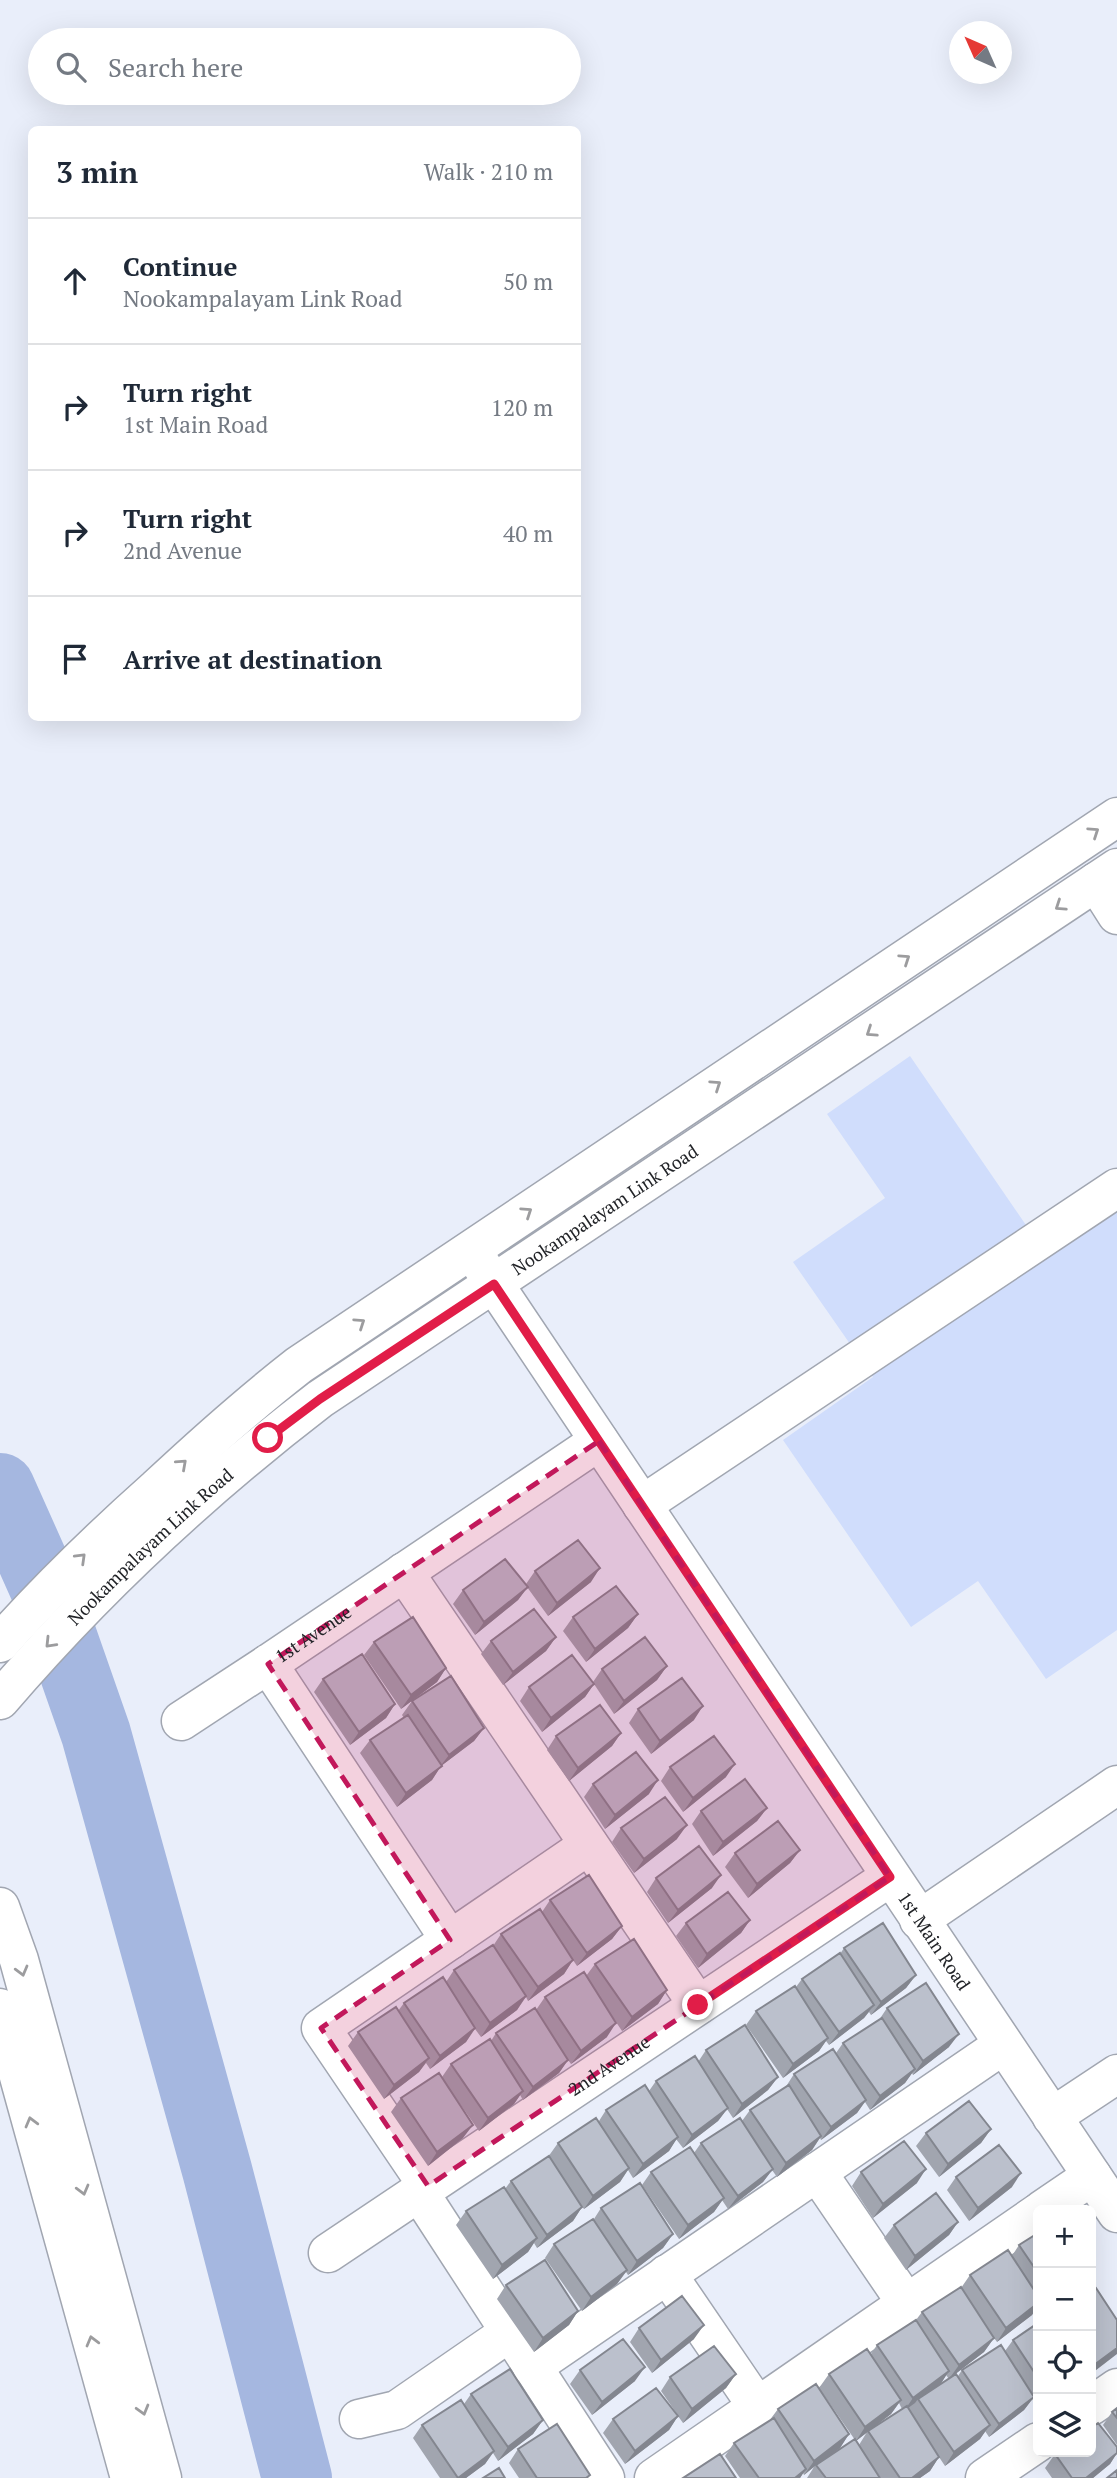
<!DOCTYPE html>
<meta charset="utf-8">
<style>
body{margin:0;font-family:"PT Serif",serif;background:#f2f2f3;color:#1f2937}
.controls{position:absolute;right:21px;bottom:21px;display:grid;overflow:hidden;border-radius:10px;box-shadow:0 7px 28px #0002}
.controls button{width:63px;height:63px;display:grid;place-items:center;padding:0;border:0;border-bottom:2px solid #e0e1e3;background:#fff;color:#1f2937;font:35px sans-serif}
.compass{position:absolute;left:949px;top:21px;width:63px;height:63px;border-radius:50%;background:#fff;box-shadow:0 7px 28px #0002;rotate:315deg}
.stop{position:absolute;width:21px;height:21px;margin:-16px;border:5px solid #e11d48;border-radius:50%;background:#fff}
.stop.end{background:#e11d48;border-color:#fff;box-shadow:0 2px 7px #0008}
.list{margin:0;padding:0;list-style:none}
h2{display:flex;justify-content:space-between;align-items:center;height:91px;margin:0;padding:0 28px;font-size:30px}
h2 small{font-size:23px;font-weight:400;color:#747a83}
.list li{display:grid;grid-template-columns:46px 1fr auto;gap:21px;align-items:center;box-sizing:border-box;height:126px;padding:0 28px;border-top:2px solid #e0e1e3}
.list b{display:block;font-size:26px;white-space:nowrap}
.list p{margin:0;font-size:23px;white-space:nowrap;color:#747a83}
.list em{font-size:23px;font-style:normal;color:#747a83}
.icon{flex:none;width:38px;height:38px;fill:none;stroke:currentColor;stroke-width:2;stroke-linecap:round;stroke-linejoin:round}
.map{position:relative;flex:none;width:1117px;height:2478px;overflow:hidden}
.search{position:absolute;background:#fff;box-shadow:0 7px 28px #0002;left:28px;top:28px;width:553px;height:77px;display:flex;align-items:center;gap:18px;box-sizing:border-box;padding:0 24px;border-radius:38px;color:#747a83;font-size:26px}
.panel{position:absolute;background:#fff;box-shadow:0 7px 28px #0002;left:28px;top:126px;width:553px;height:595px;border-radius:10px}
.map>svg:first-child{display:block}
.green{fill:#d0ddfc}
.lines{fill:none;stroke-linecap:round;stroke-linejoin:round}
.river{stroke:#a5b7e0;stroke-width:70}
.minor-casing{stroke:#a1a6b1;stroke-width:41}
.tertiary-casing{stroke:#a1a6b1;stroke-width:41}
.minor{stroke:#fff;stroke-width:38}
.tertiary{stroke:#fff;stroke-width:38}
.wall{fill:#a1a5af;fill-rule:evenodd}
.shaded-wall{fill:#83868f}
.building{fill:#bbc0cc;stroke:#83868f;stroke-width:2}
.oneway{stroke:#9c9c9e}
.route{stroke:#e11d48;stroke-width:9}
.marked{fill:#c2185b;fill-opacity:0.2;stroke:#c2185b;stroke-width:5;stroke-dasharray:14 9;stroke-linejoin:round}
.labels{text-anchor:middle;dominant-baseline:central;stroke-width:7;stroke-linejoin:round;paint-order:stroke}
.street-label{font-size:18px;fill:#222428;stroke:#fff}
</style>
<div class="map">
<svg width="1117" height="2478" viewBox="0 0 1117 2478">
<rect width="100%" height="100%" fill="#e9eefa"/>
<!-- green -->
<path class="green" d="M910 1056 1041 1247 1117 1194V1630L1046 1679 978 1581 911 1627 783 1440 873 1377 793 1262 885 1198 827 1114Z"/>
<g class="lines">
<!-- river -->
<path class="river" d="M0 1488 46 1591 96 1734 217 2170 297 2478"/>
<!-- minor casing -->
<g class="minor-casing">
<g id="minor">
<path d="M1096 882 1117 915"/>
<path d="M642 1505 1117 1188"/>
<path d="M404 1572 698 2005"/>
<path d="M181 1721 268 1664"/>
<path d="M919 1920 1117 1785"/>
<path id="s1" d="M450 1940 268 1664 599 1441"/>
<path d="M1052 2117 1117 2074"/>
<path d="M817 2172 907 2304"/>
<path d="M428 2186 321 2028 589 1845"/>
<path d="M419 2192 605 2478"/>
<path d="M1042 2210 1092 2176"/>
<path id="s2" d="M328 2253 890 1877"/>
<path d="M667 2274 757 2406"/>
<path d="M532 2367 1003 2045"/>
<path d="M1091 2406 1117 2388"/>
<path d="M359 2419 397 2410 510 2332"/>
<path d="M654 2478 1038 2213"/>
<path d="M985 2478 1038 2442"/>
</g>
</g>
<!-- tertiary casing -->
<g class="tertiary-casing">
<g id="tertiary">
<path id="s3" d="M480 1263 1117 2213"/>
<path d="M0 1643C49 1588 102 1537 157 1488 203 1445 249 1404 299 1365L1117 817"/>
<path id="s4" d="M0 1700C95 1589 204 1488 320 1399L1117 868"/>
<path d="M0 1907 19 1960 162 2478"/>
<path d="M0 2008 130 2478"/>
</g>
</g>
<!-- minor -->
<use href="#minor" class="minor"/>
<!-- tertiary -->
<use href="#tertiary" class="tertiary"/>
</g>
<!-- wall -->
<path class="wall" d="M535 1571 591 1582 548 1616 527 1587 518 1600 475 1635 453 1604 463 1590 526 1584Z
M638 1614 628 1628 586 1662 563 1631 573 1617Z
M556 1637 546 1651 503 1685 481 1654 491 1641Z
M374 1642 446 1668 437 1682 401 1709 364 1655Z
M667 1666 657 1680 614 1714 594 1684 585 1697 542 1732 520 1701 529 1687 593 1682 602 1669Z
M323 1679 395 1704 386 1718 350 1745 314 1692Z
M412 1701 484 1728 474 1741 441 1766 432 1780 397 1807 360 1753 370 1740 404 1718 402 1715Z
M638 1709 694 1720 651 1754 629 1723Z
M621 1733 612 1746 569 1781 547 1750 556 1736Z
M670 1767 726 1777 683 1812 661 1781Z
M593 1784 649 1794 605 1829 584 1797Z
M767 1808 757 1821 713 1856 692 1824 701 1811Z
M621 1828 677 1839 634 1873 612 1842Z
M800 1850 790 1863 748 1898 725 1867 735 1853Z
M656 1878 712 1888 668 1923 647 1892Z
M550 1900 622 1926 612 1939 577 1966 573 1960 564 1974 528 2001 526 1997 517 2010 481 2037 475 2029 466 2042 430 2069 426 2063 419 2072 384 2099 348 2046 358 2032 398 2011 404 2003 446 1982 454 1970 493 1946 501 1934 542 1912Z
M750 1920 741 1933 698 1968 676 1936 686 1923Z
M844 1948 916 1975 906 1988 871 2015 869 2012 864 2018 829 2045 826 2041 819 2051 783 2078 746 2025 756 2011 796 1987 802 1979 840 1954Z
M595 1964 667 1990 658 2004 622 2031 606 2007 607 2037 571 2064 566 2057 568 2060 559 2073 523 2100 520 2095 514 2104 479 2131 453 2094 463 2138 428 2166 391 2112 401 2098 442 2077 451 2064 491 2041 496 2033 536 2010 545 1997 586 1976Z
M887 2008 949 2047 913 2075 912 2073 905 2083 870 2110 865 2102 857 2113 821 2140 820 2138 812 2150 777 2177 772 2170 763 2182 728 2209 722 2200 714 2212 679 2239 642 2185 651 2172 694 2153 701 2143 742 2121 750 2110 785 2088 794 2074 836 2053 843 2043 879 2020Z
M706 2050 778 2077 768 2090 733 2118 727 2109 718 2121 683 2148 676 2139 669 2151 633 2178 628 2170 620 2182 584 2209 577 2200 582 2207 573 2221 537 2248 534 2243 528 2252 493 2279 456 2225 466 2211 505 2189 511 2181 548 2157 558 2143 599 2121 606 2110 649 2091 656 2081 698 2062Z
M991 2129 981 2143 939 2177 916 2146 926 2133Z
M861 2172 917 2183 873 2218 852 2186Z
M956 2177 1012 2187 969 2221 947 2190Z
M601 2208 673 2234 663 2248 628 2275 626 2272 617 2284 582 2311 545 2258 554 2244 594 2219Z
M958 2222 949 2235 906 2270 884 2238 894 2225Z
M1038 2233V2305L1032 2315 997 2342 986 2327 994 2338 984 2352 951 2377 958 2376 962 2370 1005 2351 1013 2340 1038 2323V2405L1033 2398 1024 2410 989 2437 985 2431 980 2439 945 2466 939 2457 930 2471 920 2478H881L864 2454 880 2478H807L814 2467 804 2475 803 2473 800 2478H740L725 2456 734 2443 769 2421 778 2409 849 2434 840 2448 828 2457 855 2440 819 2388 829 2374 871 2354 877 2345 916 2320 922 2312 961 2288 970 2275 1012 2256 1019 2245ZM946 2375 949 2379 940 2385ZM899 2403 902 2409 871 2429 891 2414ZM867 2432 859 2445 856 2441Z
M506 2285 578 2311 569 2325 534 2352 497 2299Z
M639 2328 694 2339 652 2373 630 2342Z
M580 2370 635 2381 592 2415 570 2384Z
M736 2374 726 2388 683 2423 678 2416 669 2430 625 2464 603 2433 613 2419 677 2414 661 2391 670 2377Z
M471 2394 543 2420 533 2434 498 2461 493 2453 485 2464 466 2478H440L413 2438 422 2425 464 2404Z
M1117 2408V2445L1103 2425 1112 2412Z
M518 2449 590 2475 588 2478H519L509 2463Z
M1117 2453 1110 2464 1093 2478H1052L1045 2468 1055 2454Z"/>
<!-- shaded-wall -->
<path class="shaded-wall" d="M600 1568 591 1582 548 1616 557 1603Z
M528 1587 518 1600 475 1635 484 1622Z
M638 1614 628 1628 586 1662 595 1649Z
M556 1637 546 1651 503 1685 513 1672Z
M667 1666 657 1680 614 1714 624 1701Z
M446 1668 437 1682 401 1709 411 1695Z
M594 1684 585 1697 542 1732 551 1718Z
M395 1704 386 1718 350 1745 359 1732Z
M703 1706 694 1720 651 1754 660 1741Z
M484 1728 474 1741 441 1766 432 1780 397 1807 406 1793 439 1768 449 1755Z
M621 1733 612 1746 569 1781 578 1768Z
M735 1764 726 1777 683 1812 693 1798Z
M658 1780 649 1794 605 1829 615 1815Z
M767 1808 757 1821 713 1856 723 1842Z
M687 1825 677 1839 634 1873 644 1859Z
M800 1850 790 1863 748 1898 757 1884Z
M721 1875 712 1888 668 1923 678 1910Z
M750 1920 741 1933 698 1968 707 1954Z
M622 1926 612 1939 577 1966 587 1953Z
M573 1960 564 1974 528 2001 538 1987Z
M916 1975 906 1988 871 2015 881 2002Z
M667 1990 658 2004 622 2031 632 2017Z
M526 1996 517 2010 481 2037 490 2023Z
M874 2005 864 2018 829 2045 839 2032Z
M616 2023 607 2037 571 2064 581 2051Z
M475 2028 466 2042 430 2069 440 2056Z
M959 2034 949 2047 913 2075 923 2061Z
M828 2038 819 2051 783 2078 793 2064Z
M429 2058 419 2072 384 2099 394 2085Z
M568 2060 559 2073 523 2100 533 2087Z
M915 2069 905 2083 870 2110 880 2096Z
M778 2077 768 2090 733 2118 742 2104Z
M523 2091 514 2104 479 2131 488 2118Z
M866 2100 857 2113 821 2140 831 2127Z
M728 2108 718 2121 683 2148 692 2135Z
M473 2125 463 2138 428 2166 437 2152Z
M991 2129 981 2143 939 2177 948 2164Z
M821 2136 812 2150 777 2177 786 2163Z
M678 2137 669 2151 633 2178 643 2164Z
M629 2168 620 2182 584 2209 593 2196Z
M773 2169 763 2182 728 2209 738 2196Z
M926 2169 917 2183 873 2218 883 2204Z
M1021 2173 1012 2187 969 2221 978 2208Z
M724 2198 714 2212 679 2239 688 2225Z
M582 2207 573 2221 537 2248 547 2235Z
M958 2222 949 2235 906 2270 915 2256Z
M673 2234 663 2248 628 2275 637 2261Z
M537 2238 528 2252 493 2279 502 2265Z
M627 2270 617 2284 582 2311 591 2297Z
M1038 2303V2305L1032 2315 997 2342 1006 2328Z
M578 2311 569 2325 534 2352 543 2338Z
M704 2325 694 2339 652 2373 661 2360Z
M994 2338 984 2352 949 2379 959 2365Z
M1117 2348V2354L1091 2374V2370L1094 2365Z
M645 2367 635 2381 592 2415 602 2402Z
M949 2371 940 2385 918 2399 915 2403 904 2411 913 2398Z
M736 2374 726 2388 683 2423 692 2409Z
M1034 2397 1024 2410 989 2437 999 2424Z
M901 2400 891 2414 856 2441 865 2427Z
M678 2416 669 2430 625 2464 635 2451Z
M543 2420 533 2434 498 2461 508 2447Z
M990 2425 980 2439 945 2466 954 2452Z
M849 2434 840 2448 817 2465H816L804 2475 814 2461Z
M494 2451 485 2464 466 2478H458Z
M1117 2453 1110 2464 1093 2478H1086Z
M939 2457 930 2471 920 2478H912Z
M806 2469 800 2478H795Z"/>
<!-- building -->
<path class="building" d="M578 1540 600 1568 557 1603 535 1571Z
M505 1559 528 1587 484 1622 463 1590Z
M616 1586 638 1614 595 1649 573 1617Z
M534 1609 556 1637 513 1672 491 1641Z
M413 1617 446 1668 411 1695 374 1642Z
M645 1637 667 1666 624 1701 602 1669Z
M362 1654 395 1704 359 1732 323 1679Z
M572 1655 594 1684 551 1718 529 1687Z
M451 1676 484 1728 449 1755 412 1701Z
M682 1678 703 1706 660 1741 638 1709Z
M600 1705 621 1733 578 1768 556 1736Z
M408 1715 442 1766 406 1793 370 1740Z
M714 1736 735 1764 693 1798 670 1767Z
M636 1752 658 1780 615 1815 593 1784Z
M745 1779 767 1808 723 1842 701 1811Z
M665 1797 687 1825 644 1859 621 1828Z
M778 1821 800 1850 757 1884 735 1853Z
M699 1846 721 1875 678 1910 656 1878Z
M589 1875 622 1926 587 1953 550 1900Z
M728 1892 750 1920 707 1954 686 1923Z
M540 1909 573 1960 538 1987 501 1934Z
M883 1923 916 1975 881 2002 844 1948Z
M634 1939 667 1990 632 2017 595 1964Z
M493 1945 526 1996 490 2023 454 1970Z
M840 1953 874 2005 839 2032 802 1979Z
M584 1972 616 2023 581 2051 545 1997Z
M443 1977 475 2028 440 2056 404 2003Z
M926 1983 959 2034 923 2061 887 2008Z
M795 1986 828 2038 793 2064 756 2011Z
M396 2007 429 2058 394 2085 358 2032Z
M535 2008 568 2060 533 2087 496 2033Z
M882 2018 915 2069 880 2096 843 2043Z
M745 2025 778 2077 742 2104 706 2050Z
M490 2039 523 2091 488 2118 451 2064Z
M833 2049 866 2100 831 2127 794 2074Z
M695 2056 728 2108 692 2135 656 2081Z
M439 2073 473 2125 437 2152 401 2098Z
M645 2085 678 2137 643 2164 606 2110Z
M789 2085 821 2136 786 2163 750 2110Z
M969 2101 991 2129 948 2164 926 2133Z
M596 2118 629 2168 593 2196 558 2143Z
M740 2118 773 2169 738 2196 701 2143Z
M904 2141 926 2169 883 2204 861 2172Z
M999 2145 1021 2173 978 2208 956 2177Z
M690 2147 724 2198 688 2225 651 2172Z
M549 2156 582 2207 547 2235 511 2181Z
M640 2183 673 2234 637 2261 601 2208Z
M504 2187 537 2238 502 2265 466 2211Z
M936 2193 958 2222 915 2256 894 2225Z
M593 2219 627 2270 591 2297 554 2244Z
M1038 2233V2273L1019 2245Z
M1008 2250 1038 2296V2303L1006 2328 970 2275Z
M545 2260 578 2311 543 2338 506 2285Z
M961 2287 994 2338 959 2365 922 2312Z
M1096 2288 1117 2320V2348L1094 2365 1091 2361V2291Z
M682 2296 704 2325 661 2360 639 2328Z
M916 2320 949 2371 913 2398 877 2345Z
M1038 2323V2378L1013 2340Z
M623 2339 645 2367 602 2402 580 2370Z
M1001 2345 1034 2397 999 2424 962 2370Z
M714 2346 736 2374 692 2409 670 2377Z
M867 2349 901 2400 865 2427 829 2374Z
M510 2369 543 2420 508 2447 471 2394Z
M956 2374 990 2425 954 2452 918 2399Z
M816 2384 849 2434 814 2461 778 2409Z
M656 2388 678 2416 635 2451 613 2419Z
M461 2400 494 2451 458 2478 422 2425Z
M907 2406 939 2457 912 2478H900L868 2431Z
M1117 2408V2418L1112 2412Z
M774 2418 806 2469 795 2478H759L734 2443Z
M1098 2423 1117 2447V2453L1086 2478H1072L1055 2454 1058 2452H1091V2428Z
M557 2424 590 2475 586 2478H537L518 2449Z
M855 2439 880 2478H826L816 2465Z
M720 2454 736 2478H683Z
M499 2468 505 2478H483Z
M1117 2470V2478H1107Z"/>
<!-- one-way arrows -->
<defs><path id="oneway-chevron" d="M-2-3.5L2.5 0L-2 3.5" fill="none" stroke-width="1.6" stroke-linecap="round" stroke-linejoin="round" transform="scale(1.75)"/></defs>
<g class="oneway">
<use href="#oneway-chevron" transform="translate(1094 832) rotate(-34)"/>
<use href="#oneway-chevron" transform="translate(1060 906) rotate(146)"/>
<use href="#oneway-chevron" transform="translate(905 959) rotate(-34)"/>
<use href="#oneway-chevron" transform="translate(871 1032) rotate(146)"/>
<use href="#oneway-chevron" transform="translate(716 1085) rotate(-34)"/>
<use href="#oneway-chevron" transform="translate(527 1212) rotate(-34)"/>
<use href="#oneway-chevron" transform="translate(360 1323) rotate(-34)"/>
<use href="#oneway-chevron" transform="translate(182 1464) rotate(-42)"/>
<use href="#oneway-chevron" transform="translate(81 1558) rotate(-44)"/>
<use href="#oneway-chevron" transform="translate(50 1643) rotate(134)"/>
<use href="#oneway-chevron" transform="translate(22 1971) rotate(75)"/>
<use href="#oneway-chevron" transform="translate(31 2122) rotate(-105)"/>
<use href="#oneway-chevron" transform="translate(83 2190) rotate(75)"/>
<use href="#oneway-chevron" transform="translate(92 2341) rotate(-105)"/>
<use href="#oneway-chevron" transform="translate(143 2410) rotate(74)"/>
</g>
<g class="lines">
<!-- route -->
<path class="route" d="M268 1438 320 1399 494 1284 890 1877 698 2005"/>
</g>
<!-- marked area -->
<path class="marked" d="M599 1441 890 1877 428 2186 321 2028 450 1940 268 1664Z"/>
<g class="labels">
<!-- street labels -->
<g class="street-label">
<text stroke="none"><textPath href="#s4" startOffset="782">Nookampalayam Link Road</textPath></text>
<text stroke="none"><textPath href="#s4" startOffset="215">Nookampalayam Link Road</textPath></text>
<text stroke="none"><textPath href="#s1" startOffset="385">1st Avenue</textPath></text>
<text stroke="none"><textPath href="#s3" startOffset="816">1st Main Road</textPath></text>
<text stroke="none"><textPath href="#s2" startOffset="338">2nd Avenue</textPath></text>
</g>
</g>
</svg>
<div class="controls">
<button>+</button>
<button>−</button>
<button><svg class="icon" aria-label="locate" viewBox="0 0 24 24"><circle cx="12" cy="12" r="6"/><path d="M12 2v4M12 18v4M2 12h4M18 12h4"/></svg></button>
<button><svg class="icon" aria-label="layers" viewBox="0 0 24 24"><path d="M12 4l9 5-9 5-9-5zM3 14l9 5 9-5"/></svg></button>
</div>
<svg class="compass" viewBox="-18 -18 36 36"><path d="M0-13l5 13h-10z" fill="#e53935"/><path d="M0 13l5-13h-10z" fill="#747a83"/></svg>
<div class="stop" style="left:268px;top:1438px"></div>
<div class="stop end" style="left:698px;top:2005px"></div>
<div class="search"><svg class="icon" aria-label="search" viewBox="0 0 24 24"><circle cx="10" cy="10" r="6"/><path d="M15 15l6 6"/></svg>Search here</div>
<section class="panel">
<h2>3 min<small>Walk · 210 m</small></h2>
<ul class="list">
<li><svg class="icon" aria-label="ahead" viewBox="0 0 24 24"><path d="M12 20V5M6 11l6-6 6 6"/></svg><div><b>Continue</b><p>Nookampalayam Link Road</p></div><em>50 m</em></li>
<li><svg class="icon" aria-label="right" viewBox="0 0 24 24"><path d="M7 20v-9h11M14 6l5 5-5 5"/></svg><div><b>Turn right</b><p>1st Main Road</p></div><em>120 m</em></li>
<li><svg class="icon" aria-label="right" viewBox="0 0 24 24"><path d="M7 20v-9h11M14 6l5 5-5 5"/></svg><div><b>Turn right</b><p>2nd Avenue</p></div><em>40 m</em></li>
<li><svg class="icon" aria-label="arrive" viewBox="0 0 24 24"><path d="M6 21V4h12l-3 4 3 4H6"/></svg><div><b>Arrive at destination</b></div></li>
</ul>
</section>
</div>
